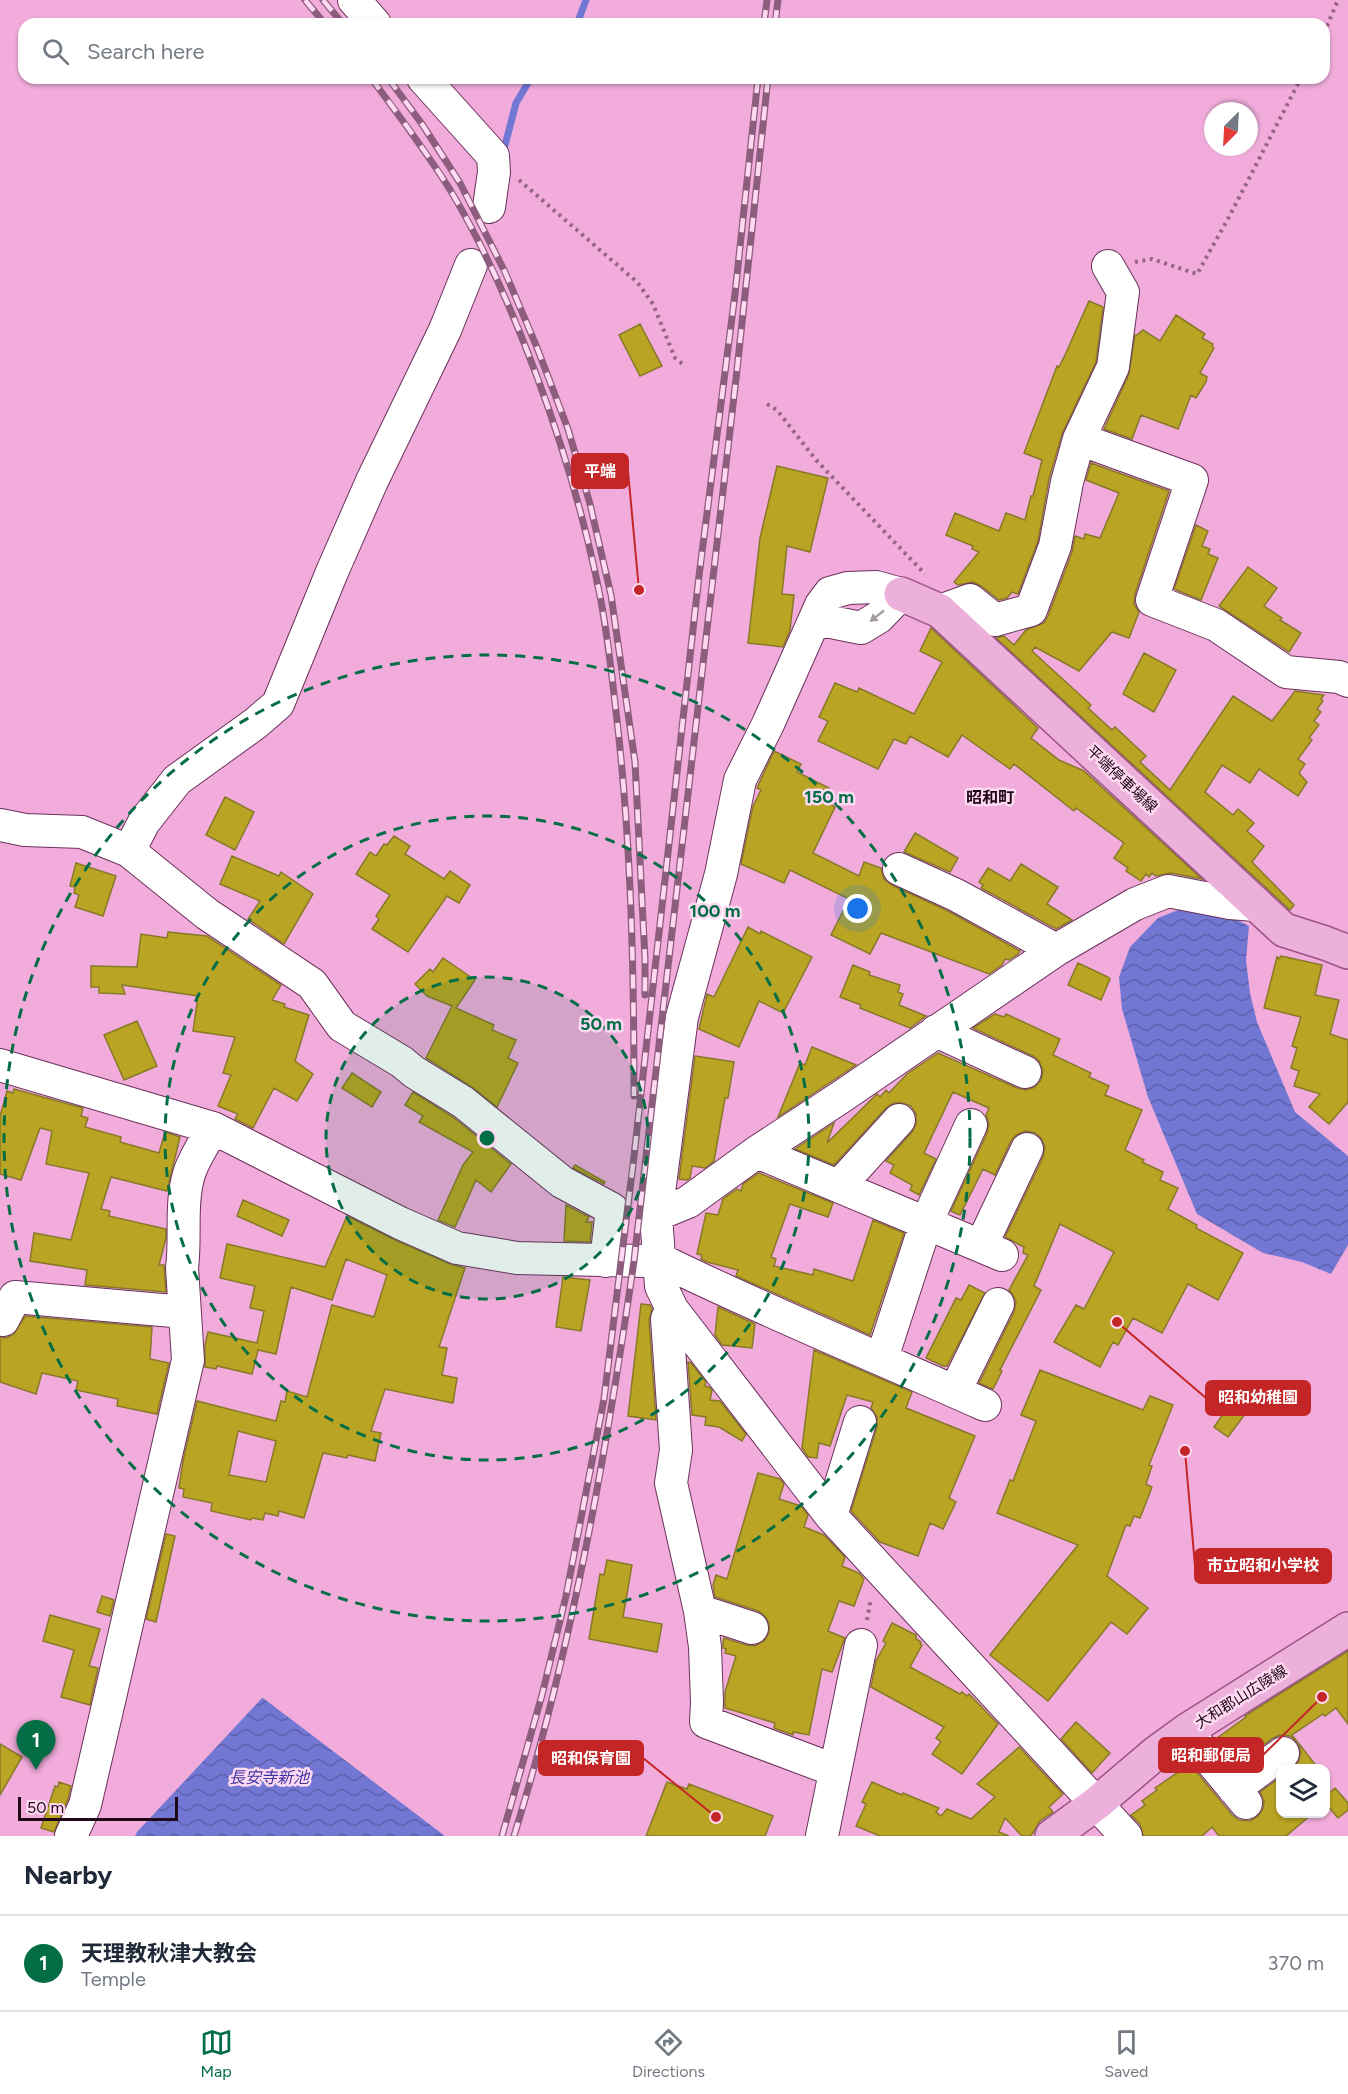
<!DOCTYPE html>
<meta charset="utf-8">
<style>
body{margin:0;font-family:Figtree,"Noto Sans JP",sans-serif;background:#f6f6f7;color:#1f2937}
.controls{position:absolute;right:18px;bottom:18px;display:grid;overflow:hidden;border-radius:12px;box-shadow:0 2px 4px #0004}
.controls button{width:54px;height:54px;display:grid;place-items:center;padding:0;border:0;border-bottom:2px solid #e0e1e3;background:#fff;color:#1f2937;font:30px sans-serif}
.compass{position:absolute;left:1204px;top:102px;width:54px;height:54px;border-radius:50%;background:#fff;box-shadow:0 2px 4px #0004;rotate:204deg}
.scale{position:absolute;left:18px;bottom:15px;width:160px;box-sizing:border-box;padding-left:6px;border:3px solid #1f0718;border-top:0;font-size:16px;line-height:21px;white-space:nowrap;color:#1f0718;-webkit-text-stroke:4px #fed9f1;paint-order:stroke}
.you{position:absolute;left:858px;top:909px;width:21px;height:21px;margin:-15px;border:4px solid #fff;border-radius:50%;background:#1a73e8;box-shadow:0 0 0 9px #1a73e833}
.badge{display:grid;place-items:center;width:39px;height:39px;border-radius:50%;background:#036d45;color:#fff;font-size:20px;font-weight:700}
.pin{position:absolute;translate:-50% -50px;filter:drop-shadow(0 2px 3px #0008)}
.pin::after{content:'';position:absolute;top:32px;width:21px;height:18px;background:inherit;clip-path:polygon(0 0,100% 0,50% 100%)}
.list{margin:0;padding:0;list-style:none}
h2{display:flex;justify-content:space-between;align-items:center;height:78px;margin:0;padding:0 24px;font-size:26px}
h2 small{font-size:20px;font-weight:400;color:#747a83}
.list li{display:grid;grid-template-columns:39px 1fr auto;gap:18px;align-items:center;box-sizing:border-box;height:96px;padding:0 24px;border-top:2px solid #e0e1e3}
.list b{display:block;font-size:22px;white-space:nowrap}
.list p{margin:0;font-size:20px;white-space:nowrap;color:#747a83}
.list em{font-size:20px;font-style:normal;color:#747a83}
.icon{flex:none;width:33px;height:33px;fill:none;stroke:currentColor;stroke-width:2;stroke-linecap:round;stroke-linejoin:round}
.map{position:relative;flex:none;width:1348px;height:1836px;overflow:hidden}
.search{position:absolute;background:#fff;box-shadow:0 2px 4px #0004;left:18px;right:18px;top:18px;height:66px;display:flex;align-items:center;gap:15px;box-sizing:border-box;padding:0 21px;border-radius:18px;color:#747a83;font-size:22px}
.sheet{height:174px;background:#fff}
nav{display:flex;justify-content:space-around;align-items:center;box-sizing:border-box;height:84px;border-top:2px solid #e0e1e3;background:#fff;font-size:16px;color:#747a83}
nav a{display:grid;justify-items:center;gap:3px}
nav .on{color:#036d45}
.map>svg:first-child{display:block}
.water{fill:url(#water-waves)}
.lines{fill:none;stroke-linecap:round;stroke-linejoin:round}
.stream{stroke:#7277d4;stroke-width:7}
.building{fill:#baa423;stroke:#877928;stroke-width:1.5;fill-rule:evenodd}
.minor-casing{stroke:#6b315b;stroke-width:34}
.major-casing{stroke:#9c5386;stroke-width:36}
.path{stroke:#956486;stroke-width:4;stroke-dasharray:3 4.5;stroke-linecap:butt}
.minor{stroke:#fff;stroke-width:32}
.major{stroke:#ecb0da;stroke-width:33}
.rail-casing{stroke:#8c5d7d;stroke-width:7}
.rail{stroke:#fed9f1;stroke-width:4.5;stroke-dasharray:14;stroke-linecap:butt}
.oneway{fill:#a59ca3}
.ring{fill:none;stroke:#036d45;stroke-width:3;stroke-dasharray:10 8}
.labels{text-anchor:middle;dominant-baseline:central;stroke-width:5;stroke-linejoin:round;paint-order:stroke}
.street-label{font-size:15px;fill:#1f0718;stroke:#fed9f1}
.neighbourhood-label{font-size:16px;font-weight:bold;fill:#1f0718;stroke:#fed9f1}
.water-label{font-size:16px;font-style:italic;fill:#3c34a1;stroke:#fed9f1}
.centre{fill:#036d45;stroke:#fed9f1;stroke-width:3}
.ring-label{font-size:18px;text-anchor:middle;font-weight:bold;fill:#036d45;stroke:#fed9f1;stroke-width:5;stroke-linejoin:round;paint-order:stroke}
.leader{fill:none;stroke:#c42526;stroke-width:2}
.callout-dot{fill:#c42526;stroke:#fed9f1;stroke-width:2}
.callout{fill:#c42526;stroke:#c42526;stroke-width:2}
.callout-label{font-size:16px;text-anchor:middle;font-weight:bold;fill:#fff}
</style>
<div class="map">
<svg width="1348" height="1836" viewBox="0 0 1348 1836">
<defs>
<pattern id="water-waves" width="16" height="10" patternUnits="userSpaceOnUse" patternTransform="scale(1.5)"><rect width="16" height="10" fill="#7277d4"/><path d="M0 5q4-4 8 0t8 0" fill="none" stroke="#5d60ab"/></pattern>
</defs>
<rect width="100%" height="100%" fill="#f1acdb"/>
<!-- water -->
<path class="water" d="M1183 908 1222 912 1249 926 1246 960 1250 993 1257 1022 1295 1112 1348 1156V1245L1331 1274 1302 1262 1263 1253 1197 1214 1148 1097 1122 1009 1119 977 1130 947 1158 918Z
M262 1698H263L445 1836H135L137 1832Z"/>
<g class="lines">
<!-- stream -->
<path class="stream" d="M577 24 586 0
M503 153 516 103 531 78"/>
</g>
<!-- building -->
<path class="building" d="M1089 301 1103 307 1096 362 1062 434 1049 479 1038 541 1018 594 1012 592 1007 598 999 600 981 586 973 582 958 585 954 582 979 552 972 549 973 546 946 535 955 513 999 531 1006 513 1025 520 1031 496H1033L1042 460 1024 453 1057 366 1059 367 1065 355Z
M1176 315 1205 334 1202 338 1213 344 1212 346 1214 348 1200 373 1207 377 1206 382 1196 398 1191 395 1178 429 1141 415 1132 439 1104 429 1129 374 1135 335H1137L1143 330 1160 341Z
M640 324 662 366 640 376 619 335Z
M1091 463 1169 491 1135 594 1134 604 1139 612 1129 638 1112 632 1079 671 1035 647 1032 651 1091 705 1088 708 1112 730 1115 727 1146 756 1140 762 1170 790 1233 696 1272 721 1295 691 1324 695 1321 699 1323 701 1317 709 1321 712 1314 721 1319 725 1309 738 1312 740 1298 759 1305 764 1299 773 1307 782 1298 796 1259 769 1250 783 1222 765 1205 792 1233 815 1238 809 1254 823 1247 831 1264 846 1252 862 1294 905 1290 910 996 638 1004 636 1014 645 1026 630 1044 623 1048 616 1072 552 1075 536 1084 539 1085 534 1100 538 1119 493 1086 480Z
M777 466 828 478 810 552 787 546 782 594 794 595 790 630 783 647 748 643 760 538Z
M1196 525 1208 531 1202 546 1210 549 1208 554 1218 558 1201 600 1174 589Z
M1248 567 1277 588 1264 606 1282 618 1280 620 1301 633 1289 652 1219 606Z
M931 628 1038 728 1031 738 1059 760 1084 771 1202 879 1171 873 1156 876 1152 873 1149 877 1146 874 1141 881 1126 871 1128 868 1114 858 1124 843 1076 808 1074 811 1014 764 1010 769 962 735 948 757 910 736 906 744 894 739 878 769 818 741 828 721 819 717 835 683 857 692 859 688 914 714 942 662 920 651Z
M1144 653 1176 670 1154 712 1123 694Z
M774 751 801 764 797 772 829 788 823 800 835 807 813 853 859 876 864 862 881 868 884 879 892 885 948 911 1020 951 1018 954 1009 960 1005 959 1002 965 989 974 881 933 870 954 831 935 849 899 790 870 784 883 741 864 753 806 761 790 757 788Z
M225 797 254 812 235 850 206 835Z
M915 833 958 858 950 872 904 852Z
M394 836 410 846 405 854 444 879 450 871 470 885 459 903 447 896 408 952 372 929 379 919 376 916 390 895 356 874 370 852 376 856 384 844 387 845Z
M232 856 279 876 281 872 313 894 284 944 248 919 260 901 220 884Z
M76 863 116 876 103 916 75 907 79 895 74 893 75 887 70 886Z
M1021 864 1058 887 1047 904 1072 920 1056 929 981 888 983 885 979 882 988 868 1010 881Z
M748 927 760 934 761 931 812 957 783 1013 759 1001 739 1047 699 1029 707 994 714 997Z
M168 932 207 936 281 985 272 1000 285 1004 284 1007 309 1015 295 1061 313 1074 297 1101 274 1088 253 1128 235 1119 238 1114 218 1106 231 1075 223 1073 235 1037 193 1031 198 996 122 985 125 994 99 993V987H91V966L137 967 141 934 167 938Z
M1281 956 1322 965 1315 995 1339 1000 1330 1034 1348 1040V1102L1329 1124 1309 1107 1320 1094 1294 1086 1299 1071 1291 1068 1297 1048 1292 1046 1301 1017 1264 1008 1277 957 1280 958Z
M443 958 475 980 456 1008 494 1025 492 1030 516 1040 508 1058 518 1063 497 1107 472 1087 426 1058 452 1006 427 996 415 984 430 969 433 972Z
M1078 963 1108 977 1110 979 1101 1000 1068 985Z
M853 965 870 972 869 975 900 985 898 992 903 994 899 1005 926 1016 910 1028 860 1008 861 1005 840 997Z
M995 1014 1004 1017 1006 1014 1060 1039 1053 1055 1091 1073 1089 1077 1109 1086 1105 1095 1142 1110 1125 1150 1144 1160 1142 1162 1163 1172 1160 1180 1178 1188 1168 1209 1197 1225 1196 1228 1243 1253 1218 1300 1188 1284 1162 1333 1133 1318 1118 1345 1113 1342 1100 1367 1054 1342 1076 1305 1084 1309 1114 1252 1060 1224 1034 1286 1041 1290 1000 1370 1002 1371 993 1389 979 1383 1014 1312 1016 1302 1013 1295 1009 1290 1028 1255 1023 1253 1024 1247 1005 1237 1043 1157 1045 1147 1041 1138 1035 1133 1026 1131 1016 1135 1011 1141 995 1175 983 1169 960 1215 951 1211 987 1133 989 1124 986 1115 989 1108 953 1092 924 1153 936 1159 919 1195 910 1190 912 1185 890 1173 894 1165 886 1161 912 1132 916 1124V1114L911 1106 903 1103H894L886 1108 834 1165 795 1149 834 1123 827 1143 875 1096 877 1094 880 1097 886 1090 889 1093 907 1074 938 1053 1017 1088 1026 1090 1035 1087 1041 1080 1043 1071 1039 1061 1033 1056 973 1028Z
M137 1021 157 1066 124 1080 104 1035Z
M812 1047 856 1065 778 1117 800 1063 805 1065Z
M695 1056 734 1062 728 1098H725L714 1161 705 1168 692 1166 690 1178 687 1180 679 1179Z
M352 1073 381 1092 372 1107 342 1088Z
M14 1089 83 1108 81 1116 88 1118 85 1127 121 1137 120 1142 159 1153 165 1132 180 1137 167 1191 111 1177 101 1209 110 1211 109 1216 166 1229V1238L159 1265H164L166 1292 85 1285 87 1270 30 1261 34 1233 71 1240 89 1173 46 1164 52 1131 40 1128 21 1180 0 1174V1116L7 1091 13 1093Z
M413 1092 453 1117 511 1164 491 1192 476 1180 455 1227 438 1220 463 1165 473 1152 419 1122 423 1116 405 1105Z
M575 1165 605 1182 604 1184 573 1168Z
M759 1173 833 1203 828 1217 790 1204 771 1257 776 1259 774 1266 813 1275 814 1269 853 1281 873 1220 904 1233 870 1335 736 1276 738 1270 707 1262 701 1259 702 1255 697 1254 706 1213 718 1215 723 1199 737 1189 741 1191 743 1184Z
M243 1200 289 1220 282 1236 237 1216Z
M566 1205 589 1217 586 1222H592L590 1242 564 1241Z
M347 1216 393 1239 450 1264 465 1268 439 1347 447 1348 442 1375 457 1378 453 1403 385 1389 371 1431 381 1433 375 1461 348 1455 347 1458 323 1453 304 1518 279 1511 278 1516 265 1513 263 1520 252 1518 251 1520 211 1511 212 1503 183 1497 184 1489 179 1488 183 1461 197 1401 276 1421 281 1401 285 1402 287 1391 307 1397 332 1305 374 1317 387 1275 346 1259 332 1300 291 1287 276 1354 258 1350 252 1374 217 1366 216 1369 205 1367V1345L208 1332 257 1343 264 1311 250 1308 255 1286 220 1278 227 1244 325 1267ZM238 1431 276 1441 266 1482 229 1475Z
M563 1277 590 1280 581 1331 556 1327Z
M969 1285 985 1293 947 1366H943L926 1358 956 1298 961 1300Z
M641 1304 650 1305 652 1309 649 1320 656 1420 628 1416Z
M718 1307 755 1324 752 1348 722 1345 715 1335Z
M25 1316 152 1327 150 1359 169 1363 157 1414 117 1406 118 1399 76 1390 78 1381 42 1373 36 1394 0 1382V1337L6 1338 14 1334Z
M814 1350 912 1392 906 1408 975 1436 949 1498 956 1502 943 1529 930 1523 918 1556 880 1542 851 1511 877 1427V1417L871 1408 873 1402 847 1395 830 1446 819 1443 817 1458 808 1457 802 1448Z
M688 1362 691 1363 706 1382 705 1386 709 1387 712 1390 710 1400 720 1401 746 1434 742 1441 719 1427 705 1425 706 1417 692 1415Z
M1040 1370 1143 1410 1150 1396 1173 1405 1149 1465 1152 1466 1146 1484 1152 1487 1140 1518 1134 1516 1130 1526 1126 1525 1107 1576 1148 1608 1127 1634 1111 1622 1048 1701 990 1655 1078 1545 997 1513 1010 1480 1013 1481 1036 1421 1021 1415Z
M1234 1398 1249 1409 1228 1437 1214 1427Z
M758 1473 780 1479 784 1484 779 1499 801 1506 808 1515 804 1527 824 1535 845 1557 842 1566 859 1573 864 1579 854 1606 839 1601 828 1631 845 1638 832 1672 822 1669 809 1735 793 1732V1735L774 1728 775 1723 725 1708V1692L736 1656 725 1653 726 1649 723 1648V1642L724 1638 746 1645 755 1646 764 1641 769 1633V1624L765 1616 758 1611 715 1597 713 1585 716 1575 727 1579Z
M166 1534 175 1536 156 1622 146 1619Z
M607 1560 632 1565 623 1617 662 1624 657 1652 589 1639 600 1574 604 1575Z
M102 1596 114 1600 110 1616 97 1612Z
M50 1615 100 1629 89 1666 98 1668 90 1705 61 1697 74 1650 43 1641Z
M892 1623 916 1635V1639L921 1642 920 1644 922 1645 910 1667 960 1694 962 1692 967 1696 969 1694 998 1724 962 1774 932 1754 941 1742 936 1738 944 1727 871 1687 876 1661 886 1643 883 1641Z
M1348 1651V1724L1336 1708 1325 1716 1323 1714 1292 1735 1318 1768H1292L1299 1761 1301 1752 1298 1743 1290 1736 1280 1735 1273 1738 1237 1764 1216 1739 1246 1717 1245 1716Z
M1076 1722 1110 1753 1092 1773 1061 1739Z
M0 1744 22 1757 0 1795Z
M1019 1747 1063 1794 1049 1807 1053 1812 1040 1821 1031 1836H1022L1005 1818 999 1832 1009 1836H880L856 1826 866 1804 862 1802 872 1782 902 1795 903 1793 939 1808 936 1812 941 1816 947 1809 971 1819 995 1797 977 1784Z
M1190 1764 1232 1815 1239 1820 1250 1821 1258 1816 1263 1809 1264 1801 1260 1792 1281 1777V1814H1312L1286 1836H1219L1212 1827 1202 1836H1143L1140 1824 1131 1815 1145 1805 1142 1801 1157 1790 1155 1788Z
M59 1782 71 1786 68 1799 54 1832 41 1828 55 1786 58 1787Z
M667 1782 687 1789 689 1784 773 1816 765 1836H646Z
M1335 1788 1348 1803V1810L1338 1818 1326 1804V1796Z"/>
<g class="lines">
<!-- minor casing -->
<g class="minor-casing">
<path id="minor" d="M354 0 375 24
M423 78 493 156 494 172 489 207
M1079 439 1192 480 1152 600 1216 625 1286 672 1339 677 1348 681
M940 611 970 600 995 620 1031 610 1055 546 1067 482 1079 439 1113 367 1123 292 1108 266
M816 619 861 628 879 617 901 594 876 587 848 588 830 593 821 605 768 724 740 780 721 874 682 1017 656 1215 661 1286 672 1309 831 1516 1126 1836
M0 825 25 830 82 832 129 851 207 914 312 984 342 1026 402 1062 414 1072 463 1102 562 1182 612 1209 606 1261
M129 851 144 822 177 780 256 723 278 704 332 572 372 481 445 330 471 265
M899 869 956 895 1056 950
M936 1031 1025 1072
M0 1065 213 1128 400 1223 457 1248 517 1258 647 1261 659 1259C766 1312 876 1356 985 1405
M757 1152 1002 1255
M839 1186 899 1120
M656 1215 688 1202 757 1152 841 1097 1056 950 1135 904 1168 891 1230 903 1255 905
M981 1246 1027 1149
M672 1309 667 1319 676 1450 671 1483 700 1611 705 1647 707 1702 706 1722 834 1770
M0 1319 3 1320 15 1297 184 1312
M882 1358 926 1223 971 1125
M955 1391 998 1304
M831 1516 860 1422
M700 1611 752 1628
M1186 1731 1246 1803
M1234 1789 1283 1753
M71 1836 85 1805 188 1360 182 1268C186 1237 180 1204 189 1174 194 1158 205 1142 213 1128
M822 1836 861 1645"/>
</g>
<!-- major casing -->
<g class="major-casing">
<path id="major" d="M901 594 940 611 1284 930 1325 943 1348 952
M1052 1836 1097 1803 1157 1752 1186 1731 1348 1629"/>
</g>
<!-- path -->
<path class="path" d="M1324 33 1338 0
M519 180 637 282 653 304 675 358 685 366
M1135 262 1152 259 1197 274 1229 217 1301 78
M767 404 777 410 816 460 925 574
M867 1620 871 1598"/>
<!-- minor -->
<use href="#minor" class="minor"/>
<!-- major -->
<use href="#major" class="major"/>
<!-- rail casing -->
<g class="rail-casing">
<path id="rail" d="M305 0 325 24
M323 0 343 24
M764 24 767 0
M775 24 778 0
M371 78C398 114 425 150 449 188 484 246 512 310 536 374 563 446 585 520 600 596 607 631 611 668 615 703 631 834 634 965 634 1096
M388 78 422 124 460 183 505 272 536 345 568 429 590 504 611 595 635 762 645 959V995
M502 1836 542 1695 566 1596 604 1399 633 1165 699 576 735 294 758 78
M514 1836C572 1648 606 1455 634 1261L737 370 768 78"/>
</g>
<!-- rail -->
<use href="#rail" class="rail"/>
</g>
<!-- one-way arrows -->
<defs><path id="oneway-solid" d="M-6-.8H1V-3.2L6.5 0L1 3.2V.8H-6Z" transform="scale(1.5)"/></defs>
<use class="oneway" href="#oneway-solid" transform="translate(877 616) rotate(142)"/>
<!-- distance rings -->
<circle cx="487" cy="1138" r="161" fill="#036d45" fill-opacity=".12"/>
<g class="ring">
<circle cx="487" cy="1138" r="161"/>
<circle cx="487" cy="1138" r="322"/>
<circle cx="487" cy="1138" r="483"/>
</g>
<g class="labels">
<!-- street labels -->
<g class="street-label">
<text transform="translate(1122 779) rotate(43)">平端停車場線</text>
<text transform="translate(1241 1697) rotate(-32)">大和郡山広陵線</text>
</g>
<!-- neighbourhood labels -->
<g class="neighbourhood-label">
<text x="990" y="797">昭和町</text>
</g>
<!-- water labels -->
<g class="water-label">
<text x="269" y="1777">長安寺新池</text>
</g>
</g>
<circle cx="487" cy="1138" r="9" class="centre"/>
<g class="ring-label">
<text x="829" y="803">150 m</text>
<text x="715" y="917">100 m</text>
<text x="601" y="1030">50 m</text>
</g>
<!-- callouts -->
<path class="leader" d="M639 590L628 471M1117 1322L1206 1398M1185 1451L1195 1566M1322 1697L1263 1755M716 1817L643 1758"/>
<g class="callout-dot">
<circle cx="639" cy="590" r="6"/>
<circle cx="1117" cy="1322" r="6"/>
<circle cx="1185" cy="1451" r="6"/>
<circle cx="1322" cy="1697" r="6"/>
<circle cx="716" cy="1817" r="6"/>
</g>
<g class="callout">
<rect x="572" y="454" width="56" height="34" rx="6"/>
<rect x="1206" y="1381" width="104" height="34" rx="6"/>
<rect x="1195" y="1549" width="136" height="34" rx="6"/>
<rect x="1159" y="1738" width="104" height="34" rx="6"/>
<rect x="539" y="1741" width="104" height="34" rx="6"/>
</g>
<g class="callout-label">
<text x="600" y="477">平端</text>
<text x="1258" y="1403">昭和幼稚園</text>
<text x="1263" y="1571">市立昭和小学校</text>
<text x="1211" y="1761">昭和郵便局</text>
<text x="591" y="1764">昭和保育園</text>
</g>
</svg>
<div class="controls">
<button><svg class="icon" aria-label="layers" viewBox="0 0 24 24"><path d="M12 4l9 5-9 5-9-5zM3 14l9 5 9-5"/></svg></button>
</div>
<svg class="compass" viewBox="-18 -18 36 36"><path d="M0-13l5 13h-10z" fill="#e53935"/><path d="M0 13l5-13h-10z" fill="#747a83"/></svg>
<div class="scale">50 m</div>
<div class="you"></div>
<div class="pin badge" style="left:36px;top:1770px">1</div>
<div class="search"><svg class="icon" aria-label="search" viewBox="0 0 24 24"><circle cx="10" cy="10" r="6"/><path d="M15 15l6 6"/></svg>Search here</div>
</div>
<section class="sheet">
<h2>Nearby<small></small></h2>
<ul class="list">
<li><span class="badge">1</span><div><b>天理教秋津大教会</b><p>Temple</p></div><em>370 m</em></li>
</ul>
</section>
<nav>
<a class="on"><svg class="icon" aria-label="map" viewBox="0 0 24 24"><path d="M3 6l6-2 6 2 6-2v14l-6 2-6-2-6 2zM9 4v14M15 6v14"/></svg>Map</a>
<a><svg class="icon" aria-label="directions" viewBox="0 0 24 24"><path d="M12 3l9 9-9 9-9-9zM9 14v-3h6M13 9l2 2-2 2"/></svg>Directions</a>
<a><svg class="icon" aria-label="saved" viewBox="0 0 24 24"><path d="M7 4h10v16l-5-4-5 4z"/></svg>Saved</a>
</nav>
